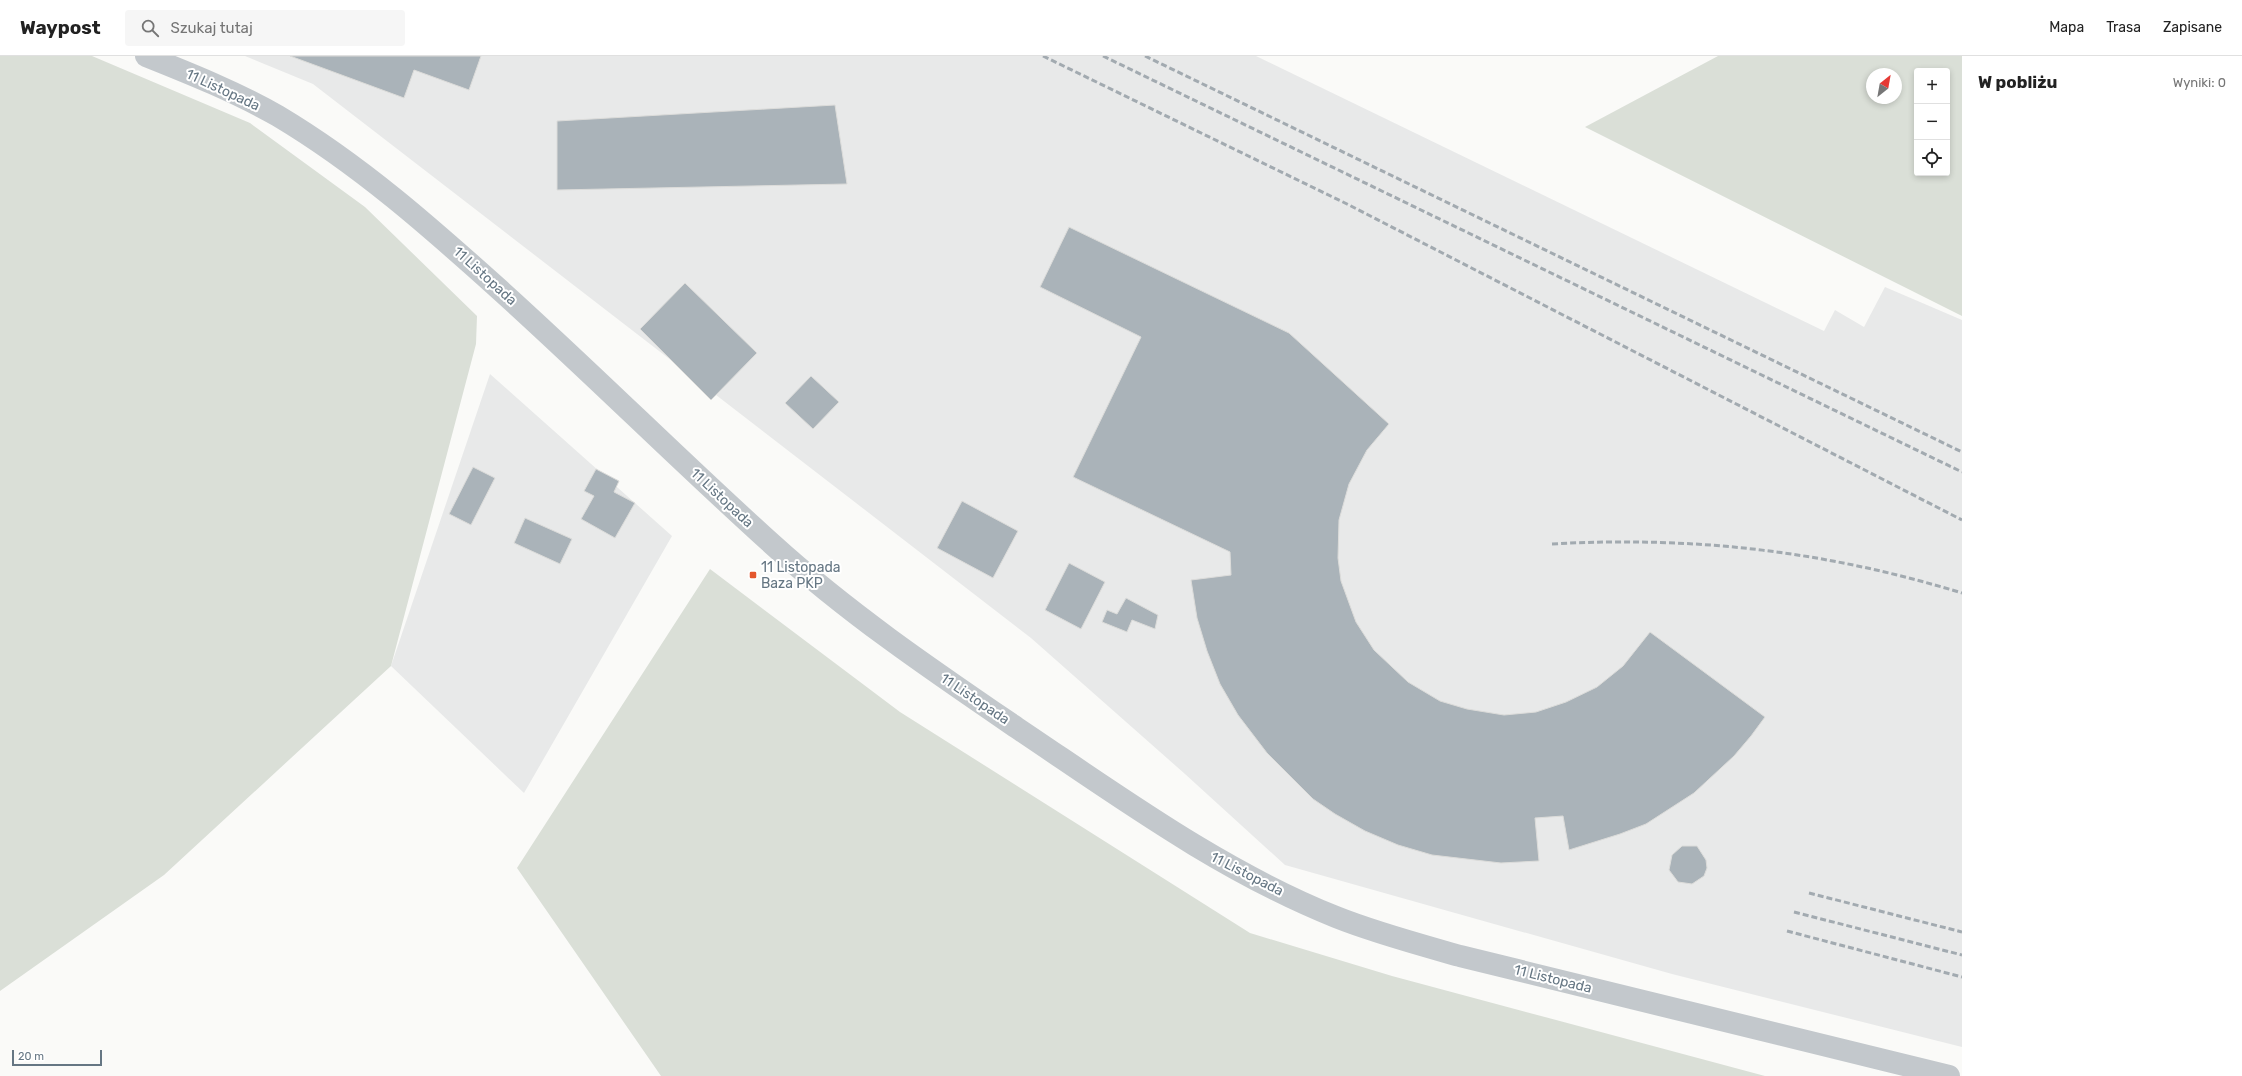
<!DOCTYPE html>
<html lang="pl">
<meta charset="utf-8">
<style>
body{margin:0;font-family:Rubik,sans-serif;background:#f6f6f6;color:#222}
.controls{position:absolute;right:12px;top:12px;display:grid;overflow:hidden;border-radius:4px;box-shadow:0 2px 6px #0003}
.controls button{width:36px;height:36px;display:grid;place-items:center;padding:0;border:0;border-bottom:1px solid #e0e0e0;background:#fff;color:#222;font:20px sans-serif}
.compass{position:absolute;left:1866px;top:12px;width:36px;height:36px;border-radius:50%;background:#fff;box-shadow:0 2px 6px #0003;rotate:31deg}
.scale{position:absolute;left:12px;bottom:10px;width:90px;box-sizing:border-box;padding-left:4px;border:2px solid #657683;border-top:0;font-size:11px;line-height:14px;white-space:nowrap;color:#657683;-webkit-text-stroke:3px #fff;paint-order:stroke}
.list{margin:0;padding:0;list-style:none}
h2{display:flex;justify-content:space-between;align-items:center;height:52px;margin:0;padding:0 16px;font-size:17px}
h2 small{font-size:13px;font-weight:400;color:#767676}
.icon{flex:none;width:22px;height:22px;fill:none;stroke:currentColor;stroke-width:2;stroke-linecap:round;stroke-linejoin:round}
.map{position:relative;flex:none;width:1962px;height:1020px;overflow:hidden}
header{display:flex;align-items:center;gap:24px;box-sizing:border-box;height:56px;padding:0 20px;background:#fff;border-bottom:1px solid #e0e0e0}
header strong{font-size:19px}
nav{display:flex;gap:22px;margin-inline-start:auto;font-size:14px}
.search{width:280px;height:36px;background:#f6f6f6;display:flex;align-items:center;gap:10px;box-sizing:border-box;padding:0 14px;border-radius:4px;color:#767676;font-size:15px}
main{display:flex}
aside{flex:1;background:#fff}
.map>svg:first-child{display:block}
.built{fill:#e8e9e9}
.green{fill:#dadfd7;fill-rule:evenodd}
.building{fill:#aab3b9;stroke:#dcdcda}
.lines{fill:none;stroke-linecap:round;stroke-linejoin:round}
.tertiary{stroke:#c3c8cc;stroke-width:22}
.rail{stroke:#a2aab0;stroke-width:3;stroke-dasharray:6 3;stroke-linecap:butt}
.poi-dot{fill:#e4572e;stroke:#fff;stroke-width:1.5}
.labels{text-anchor:middle;dominant-baseline:central;stroke-width:4;stroke-linejoin:round;paint-order:stroke}
.street-label{font-size:14px;fill:#657683;stroke:#fff}
.poi-label{font-size:14px;fill:#657683;stroke:#fff;text-anchor:start}
</style>
<header>
<strong>Waypost</strong>
<div class="search"><svg class="icon" aria-label="search" viewBox="0 0 24 24"><circle cx="10" cy="10" r="6"/><path d="M15 15l6 6"/></svg>Szukaj tutaj</div>
<nav><a>Mapa</a><a>Trasa</a><a>Zapisane</a></nav>
</header>
<main>
<div class="map">
<svg width="1962" height="1020" viewBox="0 0 1962 1020">
<rect width="100%" height="100%" fill="#fafaf8"/>
<!-- built -->
<path class="built" d="M245 0H1256L1824 275 1835 254 1864 271 1885 231 1962 264V991L1672 918 1285 809 1185 718 1031 582 313 28Z
M490 318 672 480 524 737 391 610Z"/>
<!-- green -->
<path class="green" d="M0 0H92L250 67 365 151 477 260 476 288 391 610 164 819 0 935Z
M1718 0H1962V260L1585 71ZM1917 15H1947V117H1917ZM1872 18H1896V42H1872Z
M710 513 900 656 1250 877 1392 920 1765 1020H661L517 812Z"/>
<!-- building -->
<path class="building" d="M290 0H481L469 34 414 14 404 42Z
M835 49 847 128 557 134V65Z
M1069 171 1289 277 1389 368 1367 394 1349 428 1339 464 1338 502 1341 525 1356 566 1374 594 1408 626 1440 645 1467 653 1504 659 1536 656 1566 646 1597 631 1623 610 1650 576 1765 661 1751 680 1734 700 1694 737 1646 768 1620 778 1569 794 1563 760 1535 762 1539 805 1501 807 1432 799 1398 789 1365 775 1335 758 1313 743 1267 697 1238 659 1220 628 1207 595 1197 562 1191 524 1231 519 1230 496 1073 421 1141 281 1040 231Z
M685 227 757 297 711 344 640 273Z
M811 320 839 346 813 373 785 347Z
M473 411 495 422 471 469 449 458Z
M596 413 619 425 614 436 635 447 615 482 581 463 594 440 584 435Z
M962 445 1018 475 993 522 937 492Z
M525 462 572 483 560 508 514 487Z
M1069 507 1105 526 1081 573 1045 554Z
M1126 542 1158 559 1155 573 1132 564 1127 576 1102 566 1107 554 1117 558Z
M1682 790H1697L1706 804 1707 812 1704 820 1692 828 1678 826 1669 814 1672 799Z"/>
<g class="lines">
<!-- tertiary -->
<path class="tertiary" d="M146 0C191 18 236 36 278 60 360 109 430 171 500 234 592 317 680 405 772 488 848 557 932 614 1017 672 1120 741 1221 815 1336 861 1376 877 1418 888 1460 900L1949 1020"/>
<!-- rail -->
<path class="rail" d="M1043 0 1347 148 1962 464
M1103 0 1962 416
M1145 0 1962 396
M1552 488C1695 480 1825 495 1962 537
M1809 837 1962 876
M1794 856 1962 899
M1787 875 1962 921"/>
</g>
<!-- markers -->
<rect class="poi-dot" x="749" y="515" width="8" height="8" rx="2"/>
<g class="labels">
<!-- street labels -->
<g class="street-label">
<text transform="translate(223 34) rotate(25)">11 Listopada</text>
<text transform="translate(485 220) rotate(42)">11 Listopada</text>
<text transform="translate(722 442) rotate(43)">11 Listopada</text>
<text transform="translate(975 643) rotate(34)">11 Listopada</text>
<text transform="translate(1247 818) rotate(27)">11 Listopada</text>
<text transform="translate(1553 923) rotate(14)">11 Listopada</text>
</g>
<!-- poi labels -->
<g class="poi-label">
<text x="761" y="511">11 Listopada<tspan x="761" dy="16">Baza PKP</tspan></text>
</g>
</g>
</svg>
<div class="controls">
<button>+</button>
<button>−</button>
<button><svg class="icon" aria-label="locate" viewBox="0 0 24 24"><circle cx="12" cy="12" r="6"/><path d="M12 2v4M12 18v4M2 12h4M18 12h4"/></svg></button>
</div>
<svg class="compass" viewBox="-18 -18 36 36"><path d="M0-13l5 13h-10z" fill="#e53935"/><path d="M0 13l5-13h-10z" fill="#767676"/></svg>
<div class="scale">20 m</div>
</div>
<aside>
<h2>W pobliżu<small>Wyniki: 0</small></h2>
<ul class="list">
</ul>
</aside>
</main>
